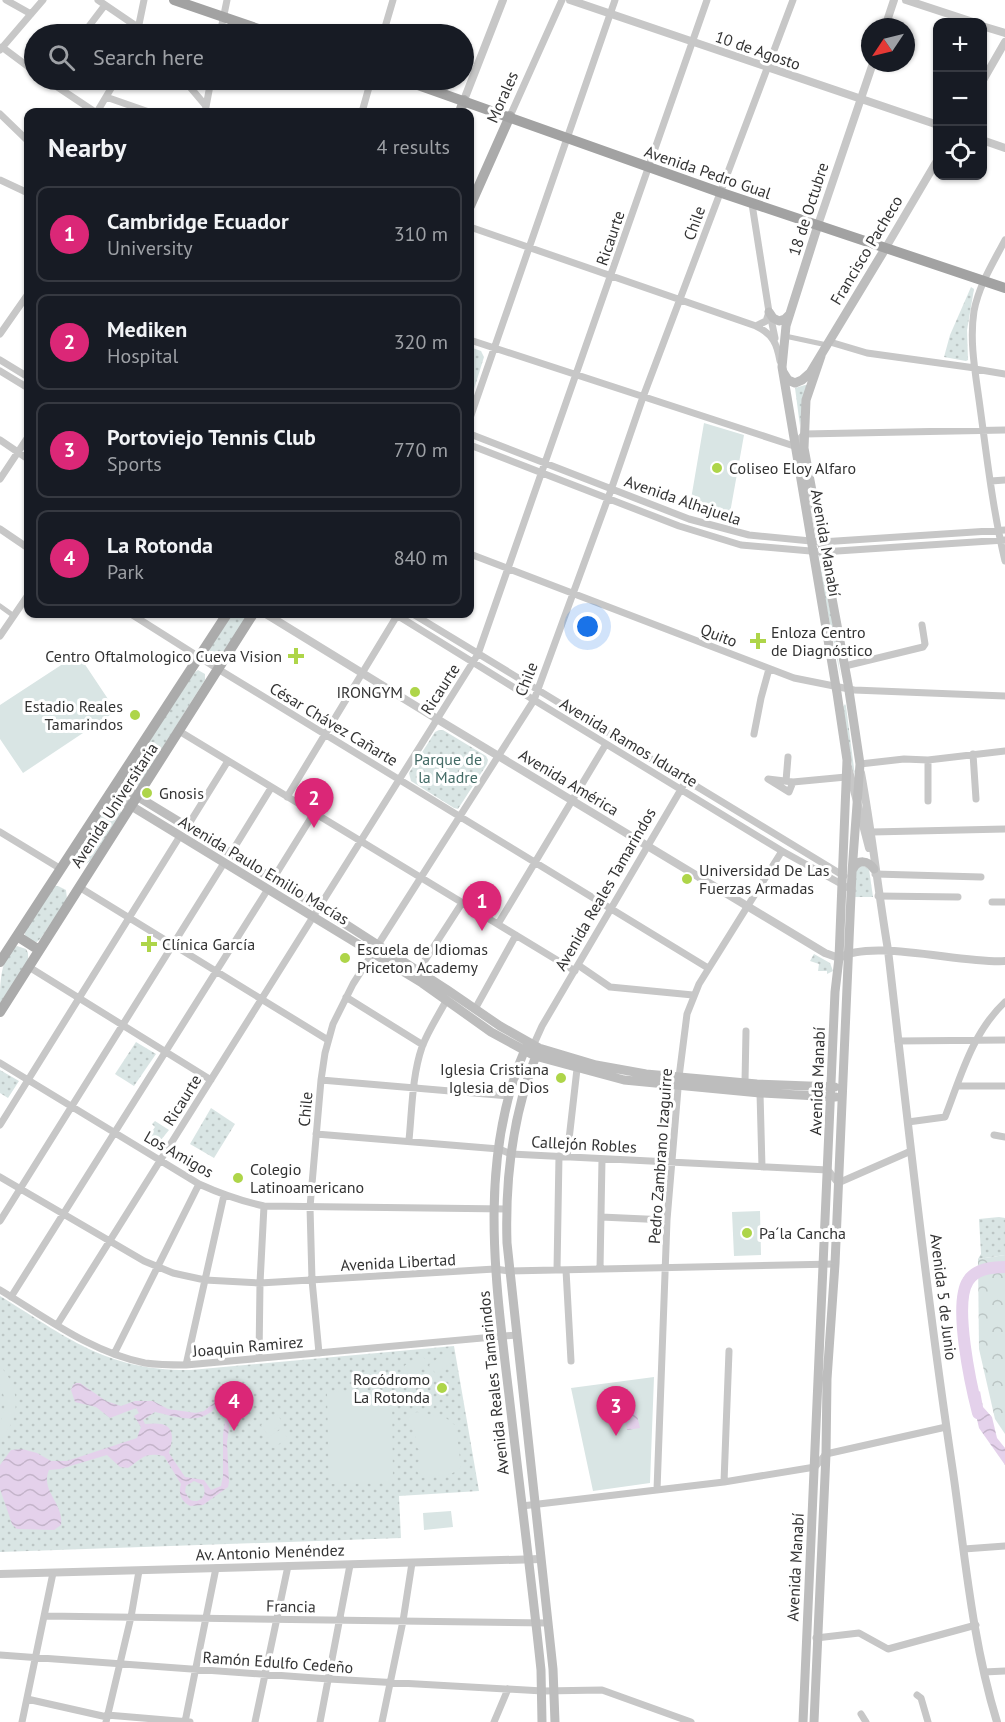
<!DOCTYPE html>
<meta charset="utf-8">
<style>
body{margin:0;font-family:"PT Sans",sans-serif;background:#242831;color:#f1f3f6}
.controls{position:absolute;right:18px;top:18px;display:grid;overflow:hidden;border-radius:12px;box-shadow:0 2px 4px #0004}
.controls button{width:54px;height:54px;display:grid;place-items:center;padding:0;border:0;border-bottom:2px solid #363941;background:#171b24;color:#f1f3f6;font:30px sans-serif}
.compass{position:absolute;left:861px;top:18px;width:54px;height:54px;border-radius:50%;background:#171b24;box-shadow:0 2px 4px #0004;rotate:235deg}
.you{position:absolute;left:588px;top:627px;width:21px;height:21px;margin:-15px;border:4px solid #fff;border-radius:50%;background:#1a73e8;box-shadow:0 0 0 9px #1a73e833}
.badge{display:grid;place-items:center;width:39px;height:39px;border-radius:50%;background:#db2777;color:#fff;font-size:20px;font-weight:700}
.pin{position:absolute;translate:-50% -50px;filter:drop-shadow(0 2px 3px #0008)}
.pin::after{content:'';position:absolute;top:32px;width:21px;height:18px;background:inherit;clip-path:polygon(0 0,100% 0,50% 100%)}
.list{margin:0;padding:0;list-style:none}
h2{display:flex;justify-content:space-between;align-items:center;height:78px;margin:0;padding:0 24px;font-size:26px}
h2 small{font-size:20px;font-weight:400;color:#9ea1a6}
.list li{display:grid;grid-template-columns:39px 1fr auto;gap:18px;align-items:center;box-sizing:border-box;height:96px;margin:0 12px 12px;padding:0 12px;border:2px solid #363941;border-radius:12px}
.list b{display:block;font-size:22px;white-space:nowrap}
.list p{margin:0;font-size:20px;white-space:nowrap;color:#9ea1a6}
.list em{font-size:20px;font-style:normal;color:#9ea1a6}
.icon{flex:none;width:33px;height:33px;fill:none;stroke:currentColor;stroke-width:2;stroke-linecap:round;stroke-linejoin:round}
.map{position:relative;flex:none;width:1005px;height:1722px;overflow:hidden}
.search{position:absolute;background:#171b24;box-shadow:0 2px 4px #0004;left:24px;top:24px;width:450px;height:66px;display:flex;align-items:center;gap:15px;box-sizing:border-box;padding:0 21px;border-radius:33px;color:#9ea1a6;font-size:22px}
.panel{position:absolute;background:#171b24;box-shadow:0 2px 4px #0004;left:24px;top:108px;width:450px;height:510px;border-radius:12px}
.map>svg:first-child{display:block}
.green{fill:url(#green-dots)}
.forest{fill:url(#forest-crowns)}
.pitch{fill:#d9e5e4}
.water{fill:url(#water-waves);fill-rule:evenodd}
.lines{fill:none;stroke-linecap:round;stroke-linejoin:round}
.river{stroke:#e4d1eb;stroke-width:12}
.pedestrian{stroke:#c7c7c7;stroke-width:5}
.minor{stroke:#c7c7c7;stroke-width:7}
.tertiary{stroke:#c7c7c7;stroke-width:8}
.secondary{stroke:#bdbdbd;stroke-width:9}
.primary{stroke:#ababab;stroke-width:10}
.trunk{stroke:#a2a2a2;stroke-width:10}
.poi-dot{fill:#aed549;stroke:#fff;stroke-width:2}
.labels{text-anchor:middle;dominant-baseline:central;stroke-width:6;stroke-linejoin:round;paint-order:stroke}
.street-label{font-size:16px;fill:#333;stroke:#fff}
.poi-label{font-size:16px;fill:#333;stroke:#fff;text-anchor:start}
.park-label{font-size:16px;fill:#436b66;stroke:#fff}
</style>
<div class="map">
<svg width="1005" height="1722" viewBox="0 0 1005 1722">
<defs>
<pattern id="green-dots" width="8" height="8" patternUnits="userSpaceOnUse" patternTransform="scale(1.5)"><rect width="8" height="8" fill="#d9e5e4"/><path d="M2 2h.1M6 6h.1" fill="none" stroke="#bbc5c4" stroke-width="1.8" stroke-linecap="round"/></pattern>
<pattern id="forest-crowns" width="20" height="18" patternUnits="userSpaceOnUse" patternTransform="scale(1.5)"><rect width="20" height="18" fill="#d9e5e4"/><path d="M2 6a3 3 0 1 1 6 0M12 15a3 3 0 1 1 6 0" fill="none" stroke="#bbc5c4"/></pattern>
<pattern id="water-waves" width="16" height="10" patternUnits="userSpaceOnUse" patternTransform="scale(1.5)"><rect width="16" height="10" fill="#e4d1eb"/><path d="M0 5q4-4 8 0t8 0" fill="none" stroke="#c4b4ca"/></pattern>
</defs>
<rect width="100%" height="100%" fill="#fff"/>
<!-- green -->
<path class="green" d="M971 287 974 289 967 330 968 360 966 361 944 357 950 335Z
M470 347 481 351 484 357 470 402Z
M805 385H807L800 426 795 388Z
M818 555 832 619 841 679 817 559Z
M232 614H246V618L221 656 218 658 214 657 209 650Z
M198 670 205 674V680L139 785 131 787 126 782V776L194 673Z
M845 704 846 706 855 776 852 767 843 707Z
M439 730H443L486 756 488 760 487 764 458 809 454 808 411 781 409 773 435 732Z
M113 802 121 807V814L90 861C85 866 80 866 76 860L75 855 110 803Z
M861 864 869 869 873 897H855L856 870Z
M55 886H58L66 890 67 899 41 938 37 942 31 941 25 935V930Z
M17 946 26 949 28 953V960L0 1003C0 984 0 956 17 946Z
M814 954 830 963 833 971 827 974V971H818L819 964 810 961Z
M136 1042 156 1054 134 1086 115 1074Z
M0 1070 19 1081 8 1098 0 1093Z
M211 1108 235 1124 214 1158 190 1144Z
M155 1121 169 1130 156 1146 146 1140 155 1127 152 1124Z
M999 1217 1005 1218V1255L978 1259 981 1254 979 1219Z
M0 1296C67 1337 106 1371 191 1370L454 1346 479 1491 399 1496 401 1538 0 1552Z"/>
<!-- forest -->
<path class="forest" d="M1005 1255V1434L995 1419 979 1349 978 1259Z"/>
<!-- pitch -->
<path class="pitch" d="M704 423 744 435 728 524 689 511Z
M78 654 116 711 23 773 0 739V705Z
M760 1211 761 1255 734 1256 732 1212Z
M446 1352 453 1361 436 1374 429 1365Z
M421 1354 428 1363 411 1376 404 1366Z
M0 1366C21 1388 21 1418 0 1440V1423L4 1412 5 1400 0 1384Z
M654 1377 650 1483 593 1491 571 1388Z
M392 1391 393 1483 329 1484 327 1392Z
M417 1412 446 1418 456 1426 461 1468 451 1474 421 1478 414 1466 420 1460 421 1451 416 1447 415 1429C409 1426 406 1421 410 1415Z
M277 1414 283 1423 267 1434 261 1425Z
M281 1429 288 1438 273 1448 266 1439Z
M451 1511 453 1527 424 1530 423 1513Z"/>
<!-- water -->
<path class="water" d="M76 1383H80L106 1401 121 1406 135 1401H153L168 1409 196 1413 204 1411 216 1401 225 1402 231 1412 227 1443 229 1482 228 1487 203 1505 190 1506C181 1501 178 1494 181 1484L164 1456C144 1452 143 1458 128 1468L120 1467 107 1455 60 1469 49 1470C40 1491 64 1503 61 1525L54 1530 17 1529 12 1524 0 1489V1465L11 1450 22 1449 37 1453 51 1461H67L137 1438 141 1427 134 1416 139 1413 136 1408 110 1418 96 1407 75 1402 71 1390 73 1385ZM220 1405 226 1413 223 1435V1476L221 1486 211 1490 204 1480 185 1477 169 1453C176 1429 171 1421 145 1424L143 1420 155 1412C177 1417 201 1426 217 1406ZM194 1481 203 1485C208 1496 200 1504 190 1500L185 1492 186 1486Z
M980 1391 983 1407 992 1417 997 1438 1005 1448V1465L979 1428 972 1398Z
M634 1403 640 1428 627 1430 622 1406Z"/>
<g class="lines">
<!-- river -->
<path class="river" d="M978 1413C971 1386 953 1304 968 1281 975 1269 993 1267 1005 1267"/>
<!-- pedestrian -->
<path class="pedestrian" d="M785 336 827 345
M0 606 14 616"/>
<!-- minor -->
<path class="minor" d="M6 0 31 14
M98 0 139 28 145 34
M83 34 105 5
M137 34 144 0
M220 34 227 0
M383 34 393 0
M2 47 34 71
M0 50 43 0
M47 80 95 112
M184 80 206 106
M106 97 149 112
M97 112 116 80
M205 112 211 80
M362 112 371 80
M0 114 28 141
M510 116 562 0
M0 180 28 193
M752 204 769 312 766 321 756 326
M470 227 756 326C773 334 777 344 780 361
M1005 240C993 263 979 285 974 311 969 343 976 376 980 407 987 458 993 511 1005 561
M770 314 775 338
M0 334 28 294
M470 340 794 446 804 434 1005 430
M830 342 867 353 975 368V369L1005 374
M0 360 28 377
M0 371 28 388
M470 418 615 0
M470 434 689 519 749 535 821 542 1005 530
M0 440 28 459
M470 445 679 526 741 545 822 552 1005 540
M0 479 28 437
M991 481 1005 480
M0 529 28 548
M470 554 794 678 854 690 1005 696
M131 614 218 669 708 968
M395 614 534 700 782 851 852 890
M413 614 844 876
M0 636 28 595
M845 666 923 647 925 644 922 625
M179 731 575 971
M754 734 761 698 769 669
M973 754 976 799
M860 764 904 759 928 760 1005 751
M786 781 788 757
M793 782 789 792 768 779 793 782 846 777
M287 797 398 614
M928 801V760
M187 827 228 761
M0 832 61 869
M872 832 1005 829
M231 853 271 788
M875 874 981 877
M273 879 314 813
M79 887 328 1040
M878 896 958 897
M992 902H1005
M498 924 606 744
M578 965 610 987 693 995
M29 967 211 1080
M418 971 462 903
M346 997 423 1045
M475 1009 516 935
M898 1041 1005 1040
M533 1046 542 1026 683 786
M0 1063 199 1184C221 1194 241 1201 264 1206L507 1209
M321 1080 509 1096
M745 1082 746 1031
M957 1086H1005
M760 1093 762 1167
M908 1122 945 1117C961 1076 972 1033 1005 1002
M0 1125 180 836
M316 1134 499 1149 511 1154 828 1170 838 1183 911 1151
M994 1135 1005 1137
M409 1140C412 1110 412 1076 422 1047 428 1031 438 1016 446 1001
M567 1157 577 1069
M0 1177 144 1261 173 1273 205 1280 260 1283 495 1269 509 1271 835 1264
M601 1217 667 1220
M0 1221 224 863
M600 1269 602 1159
M557 1270 559 1156
M566 1270 571 1361
M0 1290C45 1317 92 1353 145 1363 159 1365 172 1365 186 1365L516 1335
M11 1297 268 889
M57 1325 478 654 707 0
M319 1353 312 1280 310 1207 321 1080 325 1053 333 1024 353 984 534 700 611 490 643 397 793 0
M114 1354 199 1184
M259 1358 260 1283 264 1206
M186 1365 224 1195
M724 1482 729 1351
M657 1490 667 1220 679 1077 687 1014 699 984 782 851
M522 1506 724 1482 815 1467 826 1454 946 1427
M964 1549 1005 1546
M45 1616 548 1623
M816 1638 859 1633 888 1649 976 1625
M0 1655 329 1679 543 1691 602 1690 691 1722
M984 1672 1005 1671
M917 1695 921 1698 928 1722
M27 1699 107 1717V1715L190 1722
M861 1714 866 1722
M22 1722 53 1573
M106 1722 131 1617 139 1571
M185 1722 216 1568
M255 1722 288 1566
M320 1722 350 1565
M382 1722 403 1621 412 1563
M494 1722 508 1689"/>
<!-- tertiary -->
<path class="tertiary" d="M570 0 938 125
M906 0 973 22
M982 26 1005 33
M885 27 894 0
M982 82 1005 42
M464 100 503 0
M982 140 1005 148
M818 225 873 63
M885 249 938 159
M266 614 437 719 825 953 839 958C872 938 962 964 1005 961
M848 767 869 848
M861 773C872 832 878 891 888 950 908 1124 927 1299 953 1472 965 1555 972 1641 997 1722
M0 1574 541 1559"/>
<!-- secondary -->
<path class="secondary" d="M769 312 773 318 779 321 785 319 789 315
M783 372 788 380 795 383 802 380 810 373 885 249
M117 784 319 907 446 989 500 1026 539 1048 596 1065 646 1074 757 1084 835 1087
M110 793 422 983 491 1032 535 1056 624 1080 760 1093 836 1097
M853 869C858 859 868 860 874 869
M526 1047C475 1163 497 1291 511 1412 521 1498 532 1584 541 1670L542 1722
M537 1053C513 1113 505 1179 507 1243L553 1669 555 1722
M803 1722 835 992 839 958 847 760 837 693 782 367 786 326 818 225
M814 1722 826 1454 827 1379 835 1264 852 872 860 764 848 684 804 448 806 400 821 356"/>
<!-- primary -->
<path class="primary" d="M460 112 464 100
M470 206 510 116
M17 936 39 950
M0 962 227 614
M0 1012 253 614"/>
<!-- trunk -->
<path class="trunk" d="M174 0 273 34
M404 80 719 192 1005 288"/>
</g>
<!-- markers -->
<g class="poi-dot">
<circle cx="717" cy="468" r="6"/>
<path d="M755 632h6v6h6v6h-6v6h-6v-6h-6v-6h6z"/>
<path d="M293 647h6v6h6v6h-6v6h-6v-6h-6v-6h6z"/>
<circle cx="415" cy="692" r="6"/>
<circle cx="135" cy="715" r="6"/>
<circle cx="147" cy="793" r="6"/>
<circle cx="687" cy="879" r="6"/>
<path d="M146 935h6v6h6v6h-6v6h-6v-6h-6v-6h6z"/>
<circle cx="345" cy="958" r="6"/>
<circle cx="561" cy="1078" r="6"/>
<circle cx="238" cy="1178" r="6"/>
<circle cx="747" cy="1233" r="6"/>
<circle cx="442" cy="1388" r="6"/>
</g>
<g class="labels">
<!-- street labels -->
<g class="street-label">
<text transform="translate(758 50) rotate(19)">10 de Agosto</text>
<text transform="translate(502 97) rotate(-66)">Morales</text>
<text transform="translate(708 172) rotate(19)">Avenida Pedro Gual</text>
<text transform="translate(808 209) rotate(-72)">18 de Octubre</text>
<text transform="translate(694 223) rotate(-70)">Chile</text>
<text transform="translate(610 238) rotate(-71)">Ricaurte</text>
<text transform="translate(866 250) rotate(-59)">Francisco Pacheco</text>
<text transform="translate(683 500) rotate(19)">Avenida Alhajuela</text>
<text transform="translate(826 543) rotate(80)">Avenida Manabí</text>
<text transform="translate(719 635) rotate(21)">Quito</text>
<text transform="translate(526 679) rotate(-68)">Chile</text>
<text transform="translate(440 689) rotate(-57)">Ricaurte</text>
<text transform="translate(334 724) rotate(31)">César Chávez Cañarte</text>
<text transform="translate(629 742) rotate(31)">Avenida Ramos Iduarte</text>
<text transform="translate(569 782) rotate(31)">Avenida América</text>
<text transform="translate(114 805) rotate(-57)">Avenida Universitaria</text>
<text transform="translate(264 870) rotate(31)">Avenida Paulo Emilio Macías</text>
<text transform="translate(605 889) rotate(-60)">Avenida Reales Tamarindos</text>
<text transform="translate(817 1081) rotate(-88)">Avenida Manabí</text>
<text transform="translate(182 1100) rotate(-58)">Ricaurte</text>
<text transform="translate(305 1109) rotate(-85)">Chile</text>
<text transform="translate(584 1144) rotate(3)">Callejón Robles</text>
<text transform="translate(179 1154) rotate(30)">Los Amigos</text>
<text transform="translate(660 1156) rotate(-86)">Pedro Zambrano Izaguirre</text>
<text transform="translate(398 1262) rotate(-3)">Avenida Libertad</text>
<text transform="translate(944 1297) rotate(83)">Avenida 5 de Junio</text>
<text transform="translate(248 1346) rotate(-5)">Joaquin Ramirez</text>
<text transform="translate(493 1383) rotate(-96)">Avenida Reales Tamarindos</text>
<text transform="translate(270 1552) rotate(-2)">Av. Antonio Menéndez</text>
<text transform="translate(795 1567) rotate(-87)">Avenida Manabí</text>
<text transform="translate(291 1606) rotate(1)">Francia</text>
<text transform="translate(278 1662) rotate(4)">Ramón Edulfo Cedeño</text>
</g>
<!-- poi labels -->
<g class="poi-label">
<text x="729" y="468">Coliseo Eloy Alfaro</text>
<text x="771" y="632">Enloza Centro<tspan x="771" dy="18">de Diagnóstico</tspan></text>
<text x="282" y="656" text-anchor="end">Centro Oftalmologico Cueva Vision</text>
<text x="403" y="692" text-anchor="end">IRONGYM</text>
<text x="123" y="706" text-anchor="end">Estadio Reales<tspan x="123" dy="18">Tamarindos</tspan></text>
<text x="159" y="793">Gnosis</text>
<text x="699" y="870">Universidad De Las<tspan x="699" dy="18">Fuerzas Armadas</tspan></text>
<text x="162" y="944">Clínica García</text>
<text x="357" y="949">Escuela de Idiomas<tspan x="357" dy="18">Priceton Academy</tspan></text>
<text x="549" y="1069" text-anchor="end">Iglesia Cristiana<tspan x="549" dy="18">Iglesia de Dios</tspan></text>
<text x="250" y="1169">Colegio<tspan x="250" dy="18">Latinoamericano</tspan></text>
<text x="759" y="1233">Pa´la Cancha</text>
<text x="430" y="1379" text-anchor="end">Rocódromo<tspan x="430" dy="18">La Rotonda</tspan></text>
</g>
<!-- park labels -->
<g class="park-label">
<text x="448" y="759">Parque de<tspan x="448" dy="18">la Madre</tspan></text>
</g>
</g>
</svg>
<div class="controls">
<button>+</button>
<button>−</button>
<button><svg class="icon" aria-label="locate" viewBox="0 0 24 24"><circle cx="12" cy="12" r="6"/><path d="M12 2v4M12 18v4M2 12h4M18 12h4"/></svg></button>
</div>
<svg class="compass" viewBox="-18 -18 36 36"><path d="M0-13l5 13h-10z" fill="#e53935"/><path d="M0 13l5-13h-10z" fill="#9ea1a6"/></svg>
<div class="you"></div>
<div class="pin badge" style="left:482px;top:931px">1</div>
<div class="pin badge" style="left:314px;top:828px">2</div>
<div class="pin badge" style="left:616px;top:1436px">3</div>
<div class="pin badge" style="left:234px;top:1431px">4</div>
<div class="search"><svg class="icon" aria-label="search" viewBox="0 0 24 24"><circle cx="10" cy="10" r="6"/><path d="M15 15l6 6"/></svg>Search here</div>
<section class="panel">
<h2>Nearby<small>4 results</small></h2>
<ul class="list">
<li><span class="badge">1</span><div><b>Cambridge Ecuador</b><p>University</p></div><em>310 m</em></li>
<li><span class="badge">2</span><div><b>Mediken</b><p>Hospital</p></div><em>320 m</em></li>
<li><span class="badge">3</span><div><b>Portoviejo Tennis Club</b><p>Sports</p></div><em>770 m</em></li>
<li><span class="badge">4</span><div><b>La Rotonda</b><p>Park</p></div><em>840 m</em></li>
</ul>
</section>
</div>
